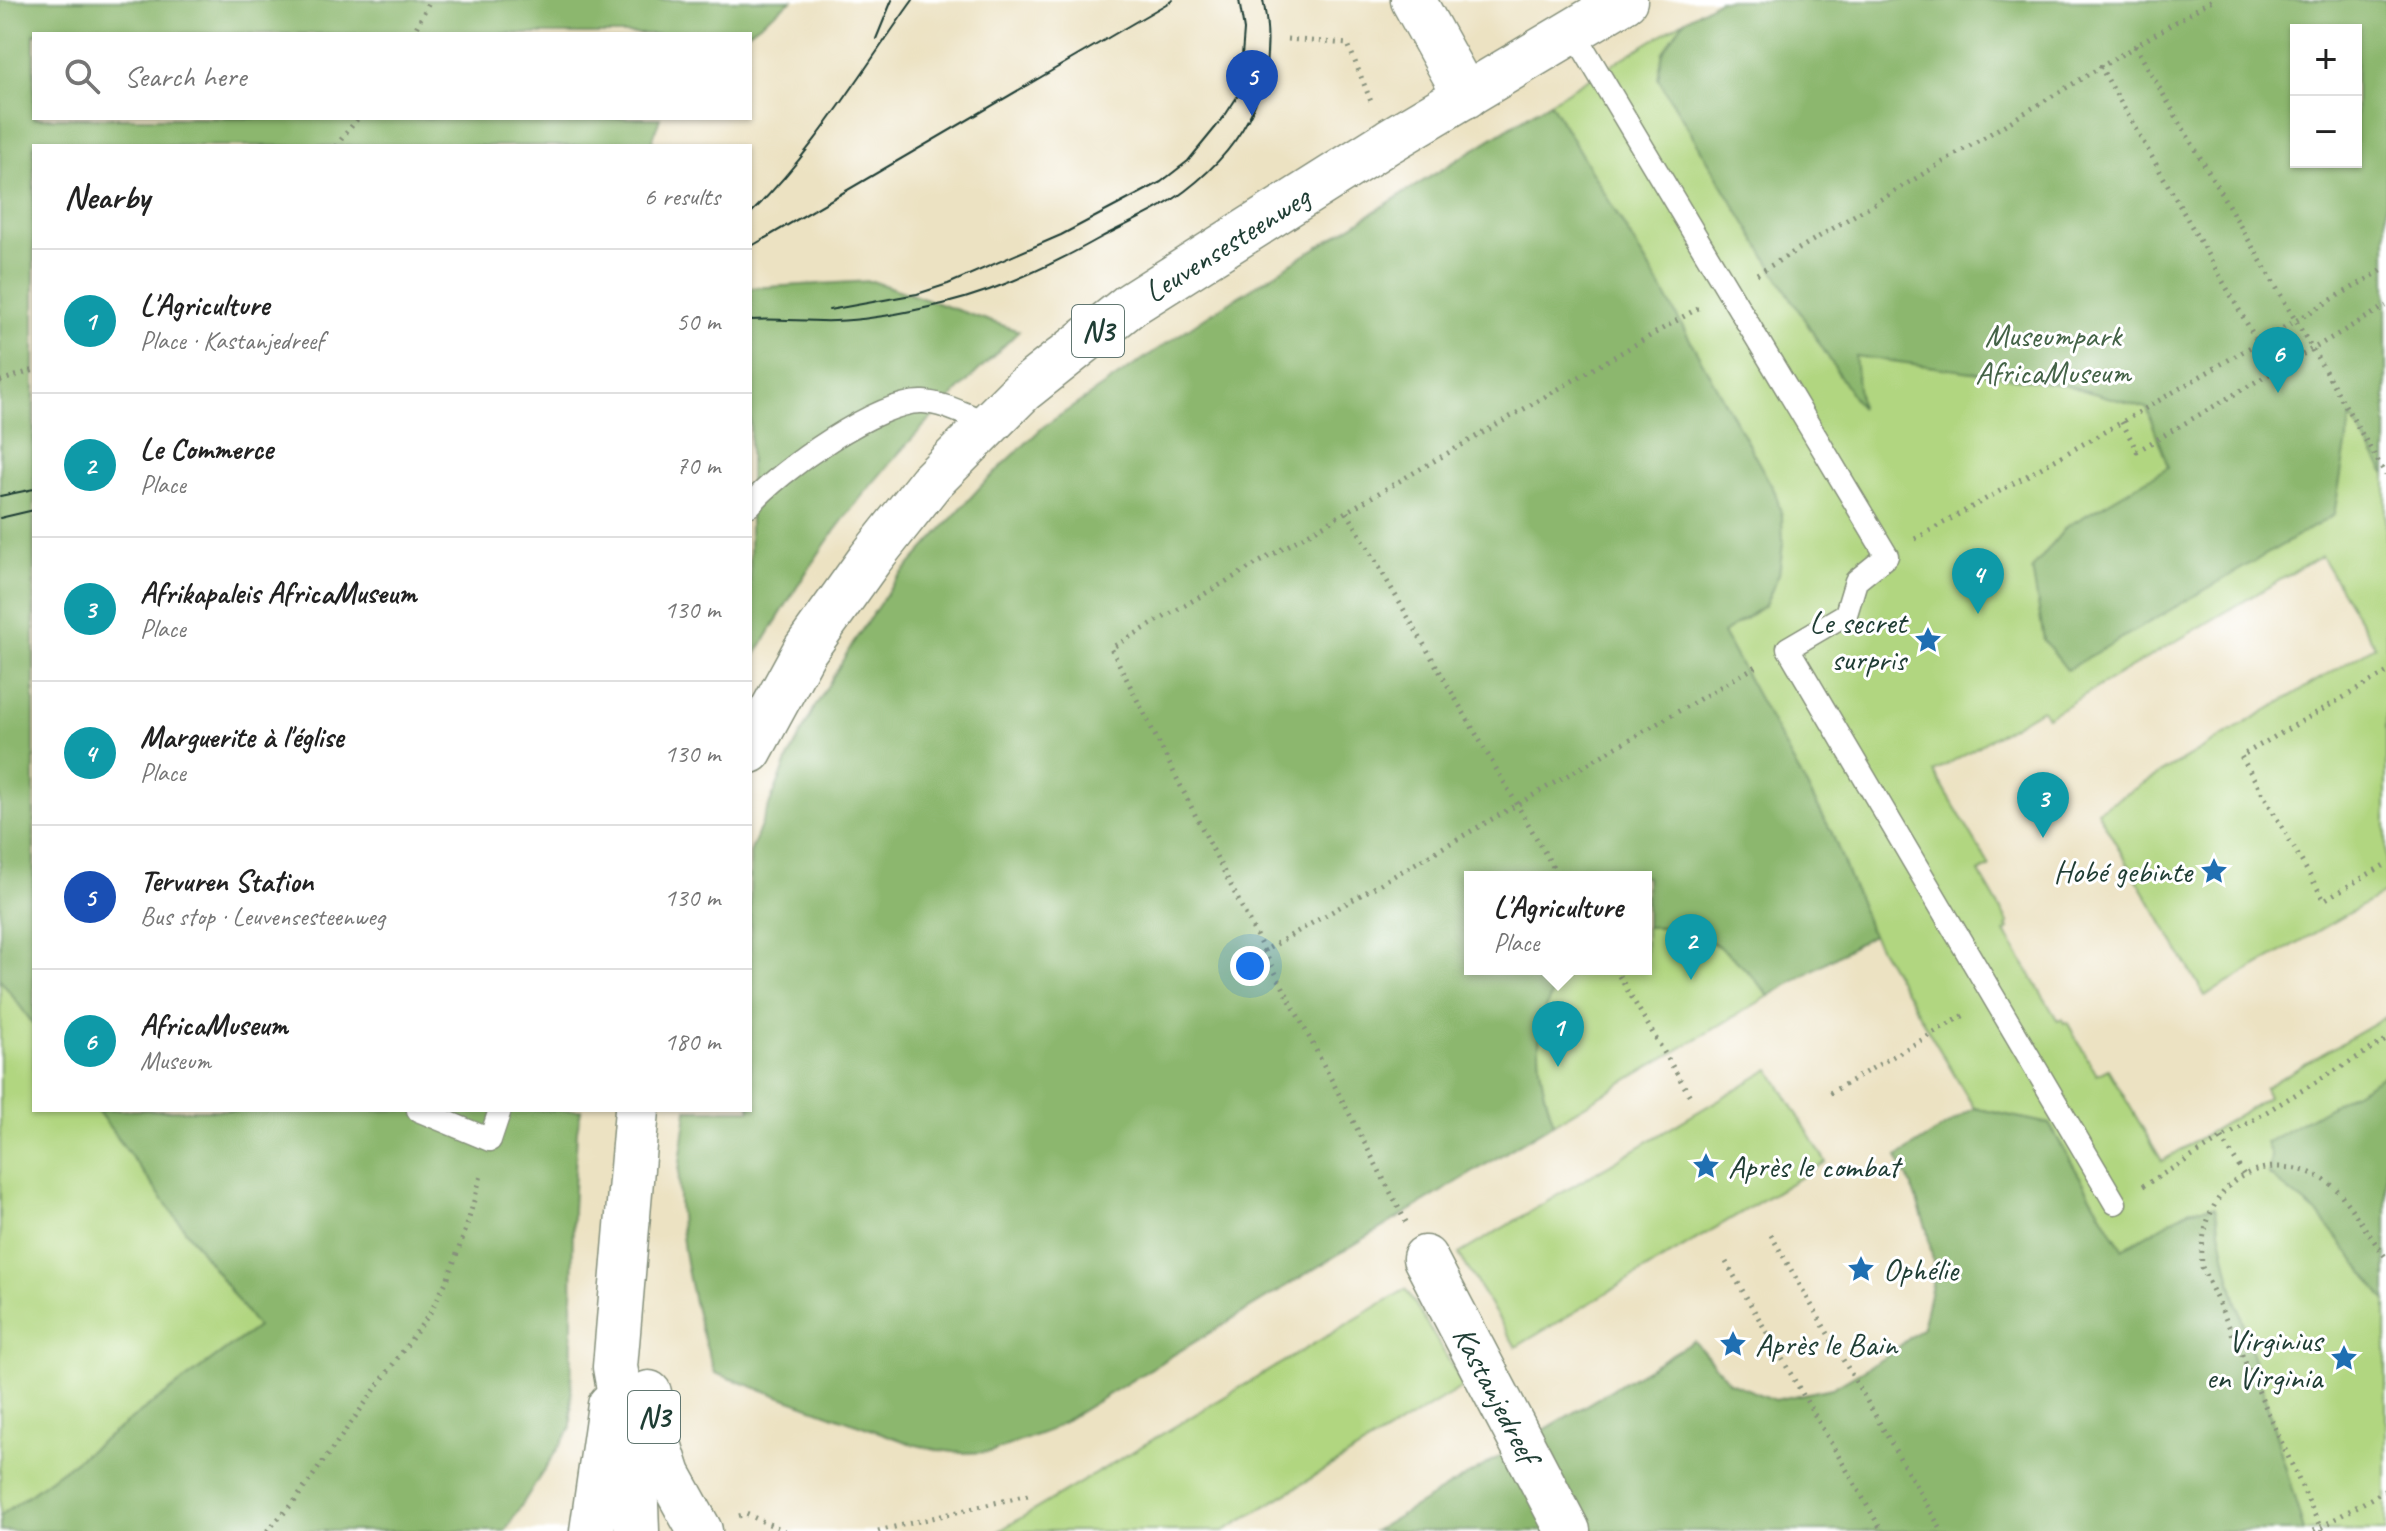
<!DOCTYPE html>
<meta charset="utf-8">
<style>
body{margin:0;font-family:Caveat,sans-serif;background:#f6f6f6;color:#222}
.controls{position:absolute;right:24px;top:24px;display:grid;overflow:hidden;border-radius:0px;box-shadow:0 2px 6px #0004}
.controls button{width:72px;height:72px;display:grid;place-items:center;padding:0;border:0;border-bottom:2px solid #e0e0e0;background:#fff;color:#222;font:40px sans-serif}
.you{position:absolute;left:1250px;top:966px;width:28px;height:28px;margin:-20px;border:6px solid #fff;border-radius:50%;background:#1a73e8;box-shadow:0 0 0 12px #1a73e833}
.badge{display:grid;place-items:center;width:52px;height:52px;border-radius:50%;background:#1f6fb2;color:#fff;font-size:26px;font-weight:700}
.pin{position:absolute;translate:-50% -66px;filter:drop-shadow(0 2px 4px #0008)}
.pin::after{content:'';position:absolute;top:42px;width:28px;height:24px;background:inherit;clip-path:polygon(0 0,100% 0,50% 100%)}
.popup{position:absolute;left:1464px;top:871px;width:188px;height:104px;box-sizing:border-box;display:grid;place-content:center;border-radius:0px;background:#fff;filter:drop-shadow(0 2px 6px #0005);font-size:26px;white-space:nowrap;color:#767676}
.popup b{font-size:30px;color:#222}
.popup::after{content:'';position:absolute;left:50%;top:100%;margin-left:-16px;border:16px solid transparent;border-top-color:#fff}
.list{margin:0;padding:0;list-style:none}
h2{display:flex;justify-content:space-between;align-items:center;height:104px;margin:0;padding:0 32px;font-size:34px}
h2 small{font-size:26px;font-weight:400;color:#767676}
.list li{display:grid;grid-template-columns:52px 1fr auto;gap:24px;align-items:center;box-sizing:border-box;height:144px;padding:0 32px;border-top:2px solid #e0e0e0}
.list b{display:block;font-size:30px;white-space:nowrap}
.list p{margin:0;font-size:26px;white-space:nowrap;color:#767676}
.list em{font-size:26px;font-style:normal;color:#767676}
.icon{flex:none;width:44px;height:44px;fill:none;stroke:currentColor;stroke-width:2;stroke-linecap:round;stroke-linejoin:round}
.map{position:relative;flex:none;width:2386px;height:1531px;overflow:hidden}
.search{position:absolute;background:#fff;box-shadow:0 2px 6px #0004;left:32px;top:32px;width:720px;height:88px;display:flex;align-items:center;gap:20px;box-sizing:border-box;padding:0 28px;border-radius:0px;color:#767676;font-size:30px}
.panel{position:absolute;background:#fff;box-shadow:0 2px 6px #0004;left:32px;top:144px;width:720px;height:968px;border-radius:0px}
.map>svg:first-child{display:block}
.green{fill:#b1d680;stroke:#688a5a;stroke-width:2;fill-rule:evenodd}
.forest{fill:#8cb76e;stroke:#567a51;stroke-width:2;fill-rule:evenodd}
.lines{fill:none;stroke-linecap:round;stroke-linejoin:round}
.lane-casing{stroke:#86907b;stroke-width:25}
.street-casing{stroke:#86907b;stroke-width:47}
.primary-casing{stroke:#86907b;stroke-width:47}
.path{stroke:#86907b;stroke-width:5;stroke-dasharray:2 6;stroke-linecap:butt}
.lane{stroke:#fff;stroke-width:22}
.street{stroke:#fff;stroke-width:44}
.primary{stroke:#fff;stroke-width:44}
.tram{stroke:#1f3d34;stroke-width:2}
.labels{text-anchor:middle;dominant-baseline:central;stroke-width:6;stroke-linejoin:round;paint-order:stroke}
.shield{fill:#fff;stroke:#627771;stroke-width:2}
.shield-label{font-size:30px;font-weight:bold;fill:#1f3d34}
.street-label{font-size:32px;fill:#1f3d34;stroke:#fff}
.park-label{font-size:32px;fill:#446347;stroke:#fff}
.poi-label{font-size:32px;fill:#1f3d34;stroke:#fff;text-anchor:end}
</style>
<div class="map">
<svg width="2386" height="1531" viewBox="0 0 2386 1531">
<rect width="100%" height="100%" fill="#fff"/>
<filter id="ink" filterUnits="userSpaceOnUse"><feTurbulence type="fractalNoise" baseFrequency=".0125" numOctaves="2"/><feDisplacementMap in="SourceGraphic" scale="16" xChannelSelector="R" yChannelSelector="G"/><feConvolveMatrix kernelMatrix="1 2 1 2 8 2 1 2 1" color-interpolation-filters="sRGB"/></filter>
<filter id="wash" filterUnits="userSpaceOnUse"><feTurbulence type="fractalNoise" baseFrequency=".006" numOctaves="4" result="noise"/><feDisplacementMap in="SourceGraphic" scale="32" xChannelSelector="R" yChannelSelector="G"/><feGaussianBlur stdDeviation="1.8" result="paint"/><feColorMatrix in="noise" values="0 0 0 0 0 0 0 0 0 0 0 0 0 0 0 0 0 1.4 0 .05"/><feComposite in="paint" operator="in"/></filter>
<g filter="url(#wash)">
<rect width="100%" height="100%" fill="#ece2c2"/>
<!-- green -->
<path class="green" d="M1719 0H2386V892L2205 996 2097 811 2375 646 2321 556 2047 717 2042 709 1934 772 1990 866 1979 872 2009 924 2007 926 2009 929 2005 932 2058 1021 2062 1019 2064 1023 2067 1022 2097 1075 2108 1069 2162 1161 2268 1097 2264 1088 2386 1017V1531H2304L2231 1282 2214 1207 2191 1209 2122 1249 2049 1124 1974 1108 1872 935 1831 831 1722 633 1744 620 1765 605 1665 295 1550 102ZM2296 30H2356V162H2296Z
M1649 926C1707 930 1734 952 1769 996L1554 1123C1534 1067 1530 1019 1567 969H1646V927Z
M0 979 34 1025V1110H97L257 1327 0 1516Z
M1770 1069 1826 1162 1516 1347 1459 1254Z
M1406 1289 1464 1386 1224 1531H999Z"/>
<!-- forest -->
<path class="forest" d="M0 0H792L746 34H34V118H660L653 139V146H34V1025L0 979Z
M1719 0H2386V475L2351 417 2334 515 2067 670 2044 640 2032 569 2066 527 2168 467 2147 408 2065 385 1855 356 1860 408 1779 279 1658 78 1663 52 1684 21ZM2356 30V162H2296V30Z
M1550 102 1665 295 1775 492 1782 516 1783 544 1779 574 1765 605 1723 633 1831 831 1872 935 1769 996C1736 955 1702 923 1646 927V877H1470V969H1567C1530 1019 1534 1067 1554 1123L1050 1430 991 1452 962 1453 938 1450 912 1444 715 1373C694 1315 676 1234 679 1172 681 1151 685 1130 687 1110H750V853L788 759 815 707 853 643 895 581 982 485 1043 427 1207 316Z
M872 281 1019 331C957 391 896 451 843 520 808 565 780 616 750 664V288Z
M2386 1074V1301L2320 1216 2269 1175 2271 1155 2266 1143Z
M1974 1108 2049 1124 2122 1249 2191 1209 2215 1207 2231 1282 2304 1531H1374L1694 1341 1729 1382 1775 1400 1832 1388 1887 1356 1922 1328 1935 1272 1927 1230 1911 1184 1897 1157Z
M97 1110H581L577 1131 573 1210 571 1428 505 1531H0V1516L257 1327Z"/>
</g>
<g filter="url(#ink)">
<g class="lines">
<!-- lane casing -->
<g class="lane-casing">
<path id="lane" d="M1573 31 1887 556 1856 581 1846 614 1788 648 2115 1203
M750 505C779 471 878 400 923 402 944 403 968 416 988 423
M418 1110 490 1140 500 1110"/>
</g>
<!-- street casing -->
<g class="street-casing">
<g id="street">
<path d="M1413 0 1466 96"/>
<path id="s1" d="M1425 1258 1568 1531"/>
</g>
</g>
<!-- primary casing -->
<g class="primary-casing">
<g id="primary">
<path id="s2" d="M750 751 805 650 870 559 931 482 1023 390 1130 305 1389 141 1625 0"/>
<path d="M637 1110 615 1367 635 1477 637 1531"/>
<path d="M649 1393 659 1444 669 1475 700 1531"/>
<path d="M592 1531 610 1405"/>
</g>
</g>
<!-- path -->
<path class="path" d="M413 34 430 0
M1287 39 1348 44 1372 104
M2135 46 2386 475
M2100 66 2274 371
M336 146 358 118
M1757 274 2212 0
M0 381 34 370
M2122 422 2137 451 2386 306
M1347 512 1559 877
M1915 539 2122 422 2386 268
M2386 673 2241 756 2324 900 2386 864
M1264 951 1111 648 1700 307
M1615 969 1690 1096
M1830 1093 1968 1013
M2222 1138 2244 1175
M2143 1186 2386 1040
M1406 1222 1264 951 1760 664
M1771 1235 1942 1531
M1726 1262 1882 1531
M739 1516 746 1514 785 1531
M267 1531 294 1502 430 1313 448 1278 466 1229 482 1172
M878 1531 1028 1495
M2314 1531 2386 1490
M2322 1531 2202 1267C2198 1213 2230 1159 2290 1168 2306 1170 2322 1176 2335 1188 2341 1193 2345 1201 2350 1207 2362 1224 2374 1241 2386 1258"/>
<!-- lane -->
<use href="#lane" class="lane"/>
<!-- street -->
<use href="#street" class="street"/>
<!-- primary -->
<use href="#primary" class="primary"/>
<!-- tram -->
<path class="tram" d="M876 39 892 0
M750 214C814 152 861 72 913 0
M750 247 1173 0
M829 310 917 294 948 284 1061 235 1161 182 1188 161 1224 117 1239 94 1244 30 1239 0
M750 320C778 318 807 322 835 321 863 320 893 315 920 309 984 297 1043 270 1100 238 1128 223 1160 210 1185 191 1248 143 1280 79 1263 0
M0 496 34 489
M0 518 34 510"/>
</g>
</g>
<!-- icons -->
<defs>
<g id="sight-bare" transform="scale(2.16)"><path d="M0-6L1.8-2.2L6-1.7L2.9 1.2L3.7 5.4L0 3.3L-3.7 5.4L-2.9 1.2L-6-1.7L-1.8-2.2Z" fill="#1f6fb2" stroke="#fff" stroke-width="2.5" paint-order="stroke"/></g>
</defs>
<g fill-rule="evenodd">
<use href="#sight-bare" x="1928" y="640"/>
<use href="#sight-bare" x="2214" y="871"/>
<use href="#sight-bare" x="1706" y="1166"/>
<use href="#sight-bare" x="1861" y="1269"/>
<use href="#sight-bare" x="1733" y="1344"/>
<use href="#sight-bare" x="2344" y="1358"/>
</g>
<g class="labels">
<!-- shield labels -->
<g class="shield">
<rect x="1072" y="305" width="52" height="52" rx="6"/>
<rect x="628" y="1391" width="52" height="52" rx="6"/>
</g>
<g class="shield-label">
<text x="1098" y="331">N3</text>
<text x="654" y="1417">N3</text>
</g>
<!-- street labels -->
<g class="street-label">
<text stroke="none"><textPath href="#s2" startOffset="706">Leuvensesteenweg</textPath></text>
<text stroke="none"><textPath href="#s1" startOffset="154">Kastanjedreef</textPath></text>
</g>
<!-- park labels -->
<g class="park-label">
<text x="2053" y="335">Museumpark<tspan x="2053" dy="37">AfricaMuseum</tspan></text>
</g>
<!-- poi labels -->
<g class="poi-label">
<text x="1906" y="622">Le secret<tspan x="1906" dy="37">surpris</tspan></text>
<text x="2192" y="871">Hobé gebinte</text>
<text x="1728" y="1166" text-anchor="start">Après le combat</text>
<text x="1883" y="1269" text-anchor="start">Ophélie</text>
<text x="2322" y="1340">Virginius<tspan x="2322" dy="37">en Virginia</tspan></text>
<text x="1755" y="1344" text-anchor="start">Après le Bain</text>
</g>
</g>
</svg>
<div class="controls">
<button>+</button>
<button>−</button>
</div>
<div class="you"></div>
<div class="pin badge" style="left:1558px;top:1067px;background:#0f9aa8">1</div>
<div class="popup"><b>L'Agriculture</b>Place</div>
<div class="pin badge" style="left:1691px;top:980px;background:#0f9aa8">2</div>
<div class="pin badge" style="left:2043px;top:838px;background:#0f9aa8">3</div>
<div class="pin badge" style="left:1978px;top:614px;background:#0f9aa8">4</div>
<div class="pin badge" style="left:1252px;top:116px;background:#1a4fb4">5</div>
<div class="pin badge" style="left:2278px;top:393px;background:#0f9aa8">6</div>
<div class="search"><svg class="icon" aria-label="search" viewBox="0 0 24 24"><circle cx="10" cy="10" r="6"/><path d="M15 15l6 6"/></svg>Search here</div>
<section class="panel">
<h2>Nearby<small>6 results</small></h2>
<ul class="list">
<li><span class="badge" style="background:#0f9aa8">1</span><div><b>L'Agriculture</b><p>Place · Kastanjedreef</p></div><em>50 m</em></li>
<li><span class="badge" style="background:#0f9aa8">2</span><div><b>Le Commerce</b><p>Place</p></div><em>70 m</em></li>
<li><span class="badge" style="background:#0f9aa8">3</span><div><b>Afrikapaleis AfricaMuseum</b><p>Place</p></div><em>130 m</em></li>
<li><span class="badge" style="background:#0f9aa8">4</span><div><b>Marguerite à l'église</b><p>Place</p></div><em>130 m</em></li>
<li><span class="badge" style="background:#1a4fb4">5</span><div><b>Tervuren Station</b><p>Bus stop · Leuvensesteenweg</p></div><em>130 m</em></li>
<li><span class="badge" style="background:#0f9aa8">6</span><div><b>AfricaMuseum</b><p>Museum</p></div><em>180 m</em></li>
</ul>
</section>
</div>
